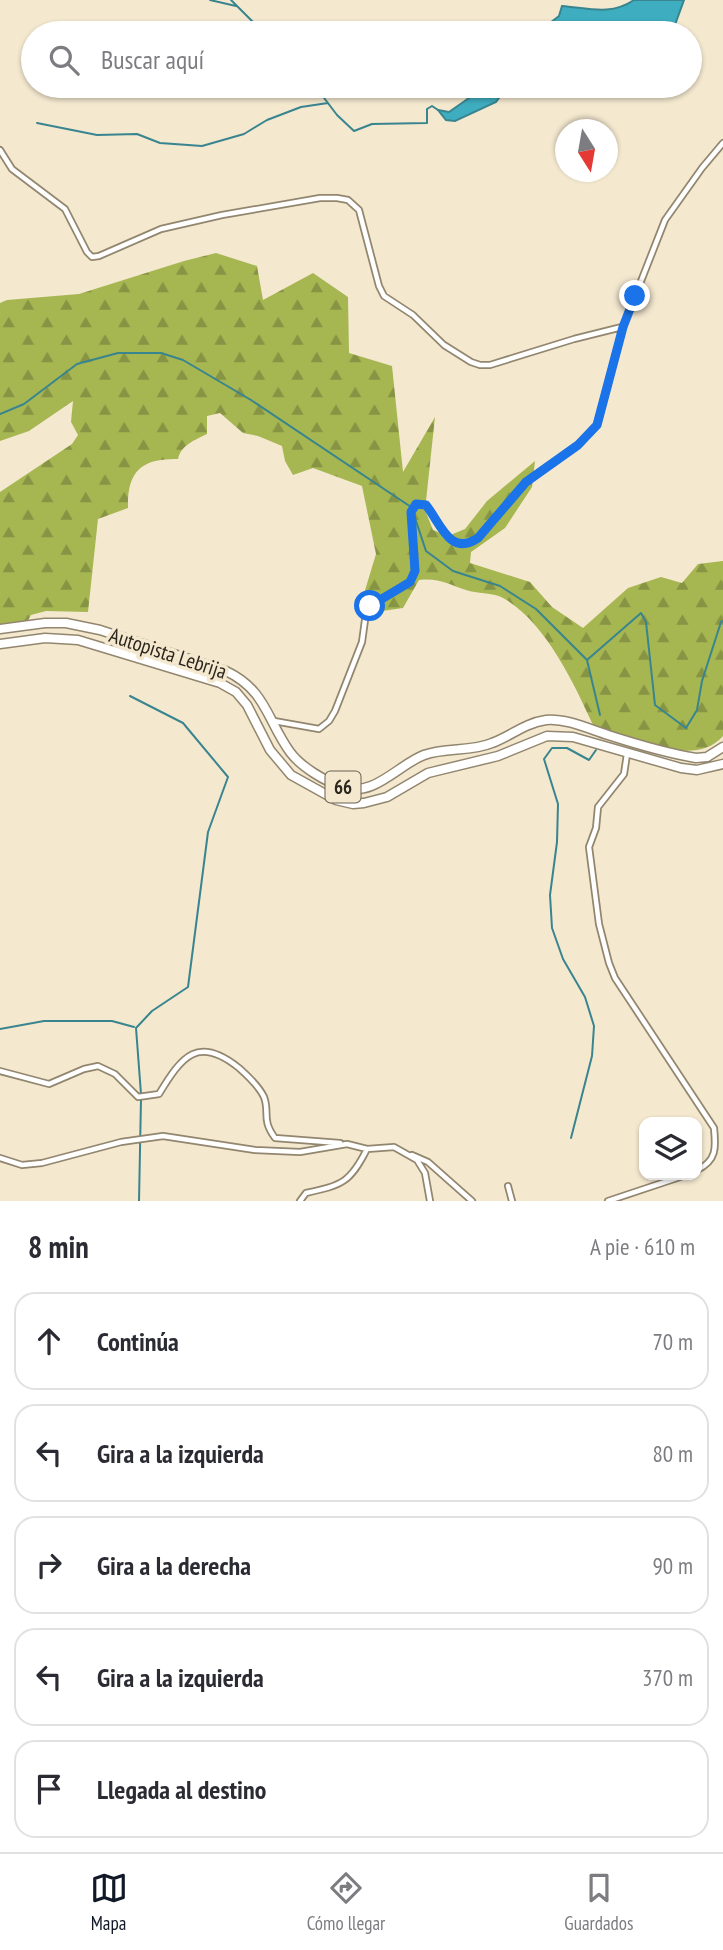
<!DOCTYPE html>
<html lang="es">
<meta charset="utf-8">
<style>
body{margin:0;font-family:"PT Sans Narrow",sans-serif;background:#f2f2f3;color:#2b2b33}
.controls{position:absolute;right:21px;bottom:21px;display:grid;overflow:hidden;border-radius:14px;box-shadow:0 2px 5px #0004}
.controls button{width:63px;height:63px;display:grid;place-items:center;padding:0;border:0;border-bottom:2px solid #e1e1e2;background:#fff;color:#2b2b33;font:35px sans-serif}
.compass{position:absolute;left:555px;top:119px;width:63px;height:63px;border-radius:50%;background:#fff;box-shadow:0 2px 5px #0004;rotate:169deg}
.stop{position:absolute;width:21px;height:21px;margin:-16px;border:5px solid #1a73e8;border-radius:50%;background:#fff}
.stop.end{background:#1a73e8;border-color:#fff;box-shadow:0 2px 7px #0008}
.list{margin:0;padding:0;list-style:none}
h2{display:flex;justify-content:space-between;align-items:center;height:91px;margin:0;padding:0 28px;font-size:30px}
h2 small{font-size:23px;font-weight:400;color:#7c7c81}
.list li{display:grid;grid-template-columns:46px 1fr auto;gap:21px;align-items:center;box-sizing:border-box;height:98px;margin:0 14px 14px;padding:0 14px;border:2px solid #e1e1e2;border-radius:21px}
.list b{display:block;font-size:26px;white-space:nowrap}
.list em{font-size:23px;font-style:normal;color:#7c7c81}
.icon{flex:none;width:38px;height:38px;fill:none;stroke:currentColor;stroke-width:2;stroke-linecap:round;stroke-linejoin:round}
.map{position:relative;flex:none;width:723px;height:1201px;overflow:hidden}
.search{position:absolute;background:#fff;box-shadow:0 2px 5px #0004;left:21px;right:21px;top:21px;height:77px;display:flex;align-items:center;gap:18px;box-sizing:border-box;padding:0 24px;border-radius:38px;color:#7c7c81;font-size:26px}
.sheet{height:651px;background:#fff}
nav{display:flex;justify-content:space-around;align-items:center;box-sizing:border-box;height:98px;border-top:2px solid #e1e1e2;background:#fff;font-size:19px;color:#7c7c81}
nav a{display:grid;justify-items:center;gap:4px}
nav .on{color:#111827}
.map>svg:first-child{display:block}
.forest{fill:url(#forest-firs)}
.water{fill:#3eadc0;stroke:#39858f;stroke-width:2}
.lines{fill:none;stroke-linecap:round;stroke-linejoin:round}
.stream{stroke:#39858f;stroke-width:2}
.minor-casing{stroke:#92866f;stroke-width:8}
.trunk-casing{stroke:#92866f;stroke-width:11}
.minor{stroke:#fff;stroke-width:4.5}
.trunk{stroke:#fff;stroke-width:8}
.route{stroke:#1a73e8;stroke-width:9}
.labels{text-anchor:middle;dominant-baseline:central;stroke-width:7;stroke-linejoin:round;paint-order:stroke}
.shield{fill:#f4e8cf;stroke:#686153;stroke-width:2}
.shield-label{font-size:19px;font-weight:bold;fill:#2c271e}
.street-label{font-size:21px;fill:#2c271e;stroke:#f4e8cf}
</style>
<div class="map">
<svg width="723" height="1201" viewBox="0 0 723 1201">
<defs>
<pattern id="forest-firs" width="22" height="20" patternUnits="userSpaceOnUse" patternTransform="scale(1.75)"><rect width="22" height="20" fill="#a6b651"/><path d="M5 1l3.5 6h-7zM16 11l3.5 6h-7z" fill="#879443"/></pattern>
</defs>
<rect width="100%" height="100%" fill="#f4e8cf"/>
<!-- forest -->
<path class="forest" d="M216 253 257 266 263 300 313 273 348 297 349 353 392 366 403 472 435 417 425 510 433 530 448 536 465 529 487 501 535 461 532 487 505 528 471 552 470 563 530 582 552 607 583 628 628 588 661 577 682 583 698 564 723 561V736C694 770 628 736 593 725 574 683 544 620 503 598 492 592 477 594 466 590 446 584 441 578 419 580L403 608 368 613 363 597 376 554 362 486 313 468 293 475 285 461 282 446 258 436 243 433 220 413 207 416V434C195 440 181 445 178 459 141 458 127 472 128 508L98 519 88 612 46 611 31 615 26 624 0 628V492L72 444 78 435 71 422 73 401 29 431 0 441V303L7 300 79 294 184 261Z"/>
<!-- water -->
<path class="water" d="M634 0H684L672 33H537L559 16 562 6C588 8 611 16 634 0Z
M482 86H503L501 95 496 102 455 121 446 120 438 110 449 112 479 91Z"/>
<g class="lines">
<!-- stream -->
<path class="stream" d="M210 0 236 6
M231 0 264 33
M315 86 337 115 354 131 372 124 427 123V109L432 106 438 110
M37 123 97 135 137 134 160 143 202 146 244 134 267 120 301 107 328 103
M0 414 24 404 77 364 118 353H161L183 360 251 400 411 507
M414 515 426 551 453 571 500 586 536 609 587 660 600 715
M587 660 641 613 646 622 655 705 686 728 697 710 702 681 721 622 723 621
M130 696 183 723 228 777 208 832 188 987 152 1011 136 1028 141 1094
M0 1029 44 1021H112L134 1027
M571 1138 592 1056 594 1026 585 997 563 959 552 928 550 895 557 842 558 804 544 759 552 748H567L589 760 596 750
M139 1201 141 1099"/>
<!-- minor casing -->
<g class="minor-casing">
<path id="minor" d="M0 150 12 169 65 209 87 252 92 257 99 256 161 229 222 215 320 198H337L348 200 359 210 379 286 384 296 413 315 444 345 471 362 480 365H490L574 339 622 327
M274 721 319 729 329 721 335 711 362 642 365 620 370 606 410 582 415 571 411 512 416 504 426 505C441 524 450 557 478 538L526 482 578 445 597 425 623 327 665 220 702 168 723 143
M627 754 624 774 598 807 596 828 589 847 599 924 609 963 615 978 714 1128C716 1147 717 1161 697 1170
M0 1071 49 1084 84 1069 98 1066 115 1074 138 1097 159 1094C182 1056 198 1035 239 1068 248 1076 259 1086 264 1097 270 1113 261 1119 275 1138L340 1143
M412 1155 428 1162 472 1201
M0 1158 22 1165 42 1163 121 1142 163 1136 255 1150 300 1152 347 1144 367 1149 394 1147 417 1160 425 1173 430 1201
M508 1186 512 1201
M300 1201 306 1193C342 1185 350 1183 367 1149
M608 1201 686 1175"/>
</g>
<!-- trunk casing -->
<g class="trunk-casing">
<path id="trunk" d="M0 629 45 623H66L100 630 226 671C266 690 267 720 290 752 301 767 326 782 343 787 373 798 398 765 424 755 446 747 471 752 492 743 511 736 525 723 546 720 566 718 589 729 608 735 636 744 666 753 696 758L707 757 723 747
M0 644 45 638 78 640 220 683 236 692 247 705 270 750 291 775 336 800 353 804 364 803 387 797 428 773 498 756 547 736 573 737 681 768 697 770 723 764"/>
</g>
<!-- minor -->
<use href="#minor" class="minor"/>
<!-- trunk -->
<use href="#trunk" class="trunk"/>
</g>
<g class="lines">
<!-- route -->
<path class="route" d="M370 606 410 582 415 571 411 512 416 504 426 505C441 524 450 557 478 538L526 482 578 445 597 425 623 327 635 296"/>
</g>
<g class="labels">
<!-- shield labels -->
<rect class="shield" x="325.5" y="771.5" width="35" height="31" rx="5"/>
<g class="shield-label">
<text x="343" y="787">66</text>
</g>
<!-- street labels -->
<g class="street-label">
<text transform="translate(168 653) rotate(18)">Autopista Lebrija</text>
</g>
</g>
</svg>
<div class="controls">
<button><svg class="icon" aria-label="layers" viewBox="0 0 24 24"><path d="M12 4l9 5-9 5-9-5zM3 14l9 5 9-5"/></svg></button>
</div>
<svg class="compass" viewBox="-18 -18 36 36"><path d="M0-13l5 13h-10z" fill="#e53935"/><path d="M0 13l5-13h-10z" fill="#7c7c81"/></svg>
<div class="stop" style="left:370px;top:606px"></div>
<div class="stop end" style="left:635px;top:296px"></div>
<div class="search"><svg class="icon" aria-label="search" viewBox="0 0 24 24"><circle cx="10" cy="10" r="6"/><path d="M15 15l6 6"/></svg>Buscar aquí</div>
</div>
<section class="sheet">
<h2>8 min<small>A pie · 610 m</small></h2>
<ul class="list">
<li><svg class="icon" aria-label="ahead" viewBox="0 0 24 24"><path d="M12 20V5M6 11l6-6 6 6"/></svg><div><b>Continúa</b></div><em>70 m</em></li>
<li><svg class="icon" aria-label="left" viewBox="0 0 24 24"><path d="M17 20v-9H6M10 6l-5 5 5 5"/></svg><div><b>Gira a la izquierda</b></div><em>80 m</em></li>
<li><svg class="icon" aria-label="right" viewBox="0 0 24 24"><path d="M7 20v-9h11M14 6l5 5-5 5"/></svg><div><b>Gira a la derecha</b></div><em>90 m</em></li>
<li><svg class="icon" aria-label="left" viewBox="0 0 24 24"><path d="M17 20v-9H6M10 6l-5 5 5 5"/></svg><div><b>Gira a la izquierda</b></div><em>370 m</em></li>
<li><svg class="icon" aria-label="arrive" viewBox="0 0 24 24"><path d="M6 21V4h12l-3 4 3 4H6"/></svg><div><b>Llegada al destino</b></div></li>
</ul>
</section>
<nav>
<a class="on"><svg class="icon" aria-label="map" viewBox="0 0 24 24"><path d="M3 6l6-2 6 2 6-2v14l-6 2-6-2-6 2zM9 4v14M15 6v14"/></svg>Mapa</a>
<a><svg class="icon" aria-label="directions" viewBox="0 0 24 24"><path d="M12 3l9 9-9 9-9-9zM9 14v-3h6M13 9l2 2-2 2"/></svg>Cómo llegar</a>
<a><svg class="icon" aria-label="saved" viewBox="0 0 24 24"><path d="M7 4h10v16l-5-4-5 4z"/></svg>Guardados</a>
</nav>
